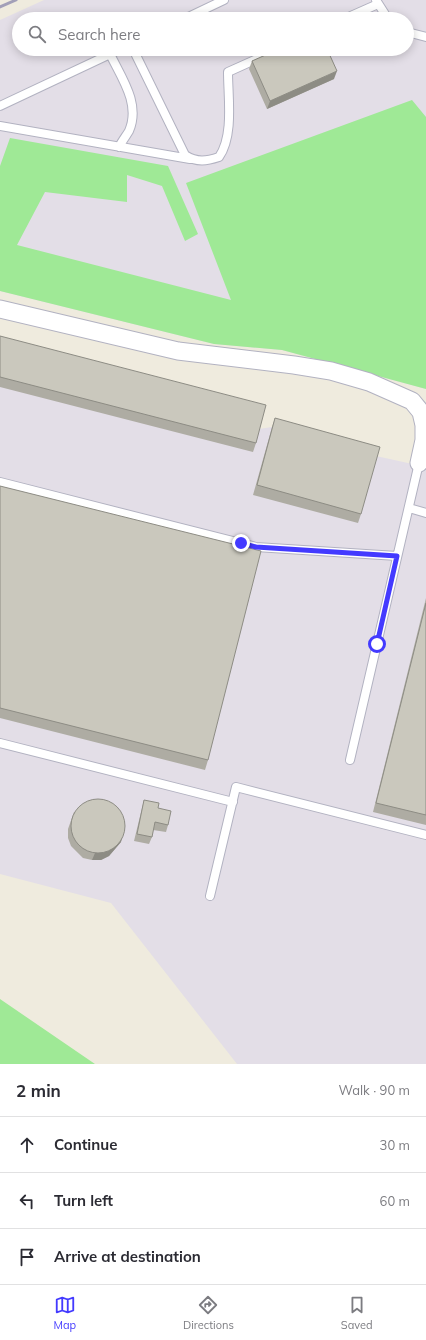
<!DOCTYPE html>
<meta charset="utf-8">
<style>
body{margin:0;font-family:Mulish,sans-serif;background:#f2f2f3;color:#2b2b33}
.stop{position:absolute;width:12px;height:12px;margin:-9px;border:3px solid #433aff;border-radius:50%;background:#fff}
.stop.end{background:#433aff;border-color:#fff;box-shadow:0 1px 4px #0008}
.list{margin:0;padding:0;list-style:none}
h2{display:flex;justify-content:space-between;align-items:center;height:52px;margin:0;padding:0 16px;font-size:17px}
h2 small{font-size:13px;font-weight:400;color:#7c7c81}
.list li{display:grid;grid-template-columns:26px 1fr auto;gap:12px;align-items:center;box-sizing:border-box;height:56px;padding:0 16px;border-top:1px solid #e1e1e2}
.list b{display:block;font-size:15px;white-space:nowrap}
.list em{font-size:13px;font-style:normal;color:#7c7c81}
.icon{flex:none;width:22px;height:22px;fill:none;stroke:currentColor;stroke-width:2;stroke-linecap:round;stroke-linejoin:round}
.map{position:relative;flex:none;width:426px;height:1064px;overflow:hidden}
.search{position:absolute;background:#fff;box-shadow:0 2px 10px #0003;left:12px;right:12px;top:12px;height:44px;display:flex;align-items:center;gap:10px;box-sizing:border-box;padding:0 14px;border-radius:22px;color:#7c7c81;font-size:15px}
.sheet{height:220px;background:#fff}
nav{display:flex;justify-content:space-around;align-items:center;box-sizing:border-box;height:56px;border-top:1px solid #e1e1e2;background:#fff;font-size:11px;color:#7c7c81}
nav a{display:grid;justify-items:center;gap:2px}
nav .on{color:#433aff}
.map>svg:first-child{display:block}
.industrial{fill:#e3dee7;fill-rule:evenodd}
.green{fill:#9fe996}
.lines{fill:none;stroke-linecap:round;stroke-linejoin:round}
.service-casing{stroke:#b2b2c1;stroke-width:10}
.minor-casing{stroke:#b2b2c1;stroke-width:19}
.service{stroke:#fff;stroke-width:8}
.minor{stroke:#fff;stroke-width:17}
.rail{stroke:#a29fb8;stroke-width:3}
.wall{fill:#aeaca3}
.shaded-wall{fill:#8d8c84}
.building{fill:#cac8bd;stroke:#8d8c84}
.route{stroke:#433aff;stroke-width:5}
</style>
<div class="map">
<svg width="426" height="1064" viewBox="0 0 426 1064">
<rect width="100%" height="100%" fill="#efebde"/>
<!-- industrial -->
<path class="industrial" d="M44 0H426V389L282 350 214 344 0 291V20ZM19 19H407V49H19Z
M0 350 259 429 272 427 376 456 426 467V1064H237L111 903 0 874Z"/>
<!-- green -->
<path class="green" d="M412 100 426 117V389L282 350 214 344 0 291V166L10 138 168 166 198 234 185 241 162 186 127 175V202L45 192 17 245 231 300 186 183Z
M0 999 95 1064H0Z"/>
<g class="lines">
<!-- service casing -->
<g class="service-casing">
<path id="service" d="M376 0 388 19
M184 19 224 0
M344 19 378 4
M407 32 426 37
M133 49 185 155C197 163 207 161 219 157 234 136 228 97 228 72L279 49
M110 54C121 77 141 104 129 131 126 136 122 141 119 147
M0 106 121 49
M0 126 190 159
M0 482 256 547 397 556
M409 508 426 513
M0 743 233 802
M350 760 419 463
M210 896 236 787 426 835"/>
</g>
<!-- minor casing -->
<g class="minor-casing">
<path id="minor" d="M0 309 178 351 294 365 331 371 369 382 412 401 421 412 424 425V440L419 463"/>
</g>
<!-- service -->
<use href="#service" class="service"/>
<!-- minor -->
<use href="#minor" class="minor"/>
<!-- rail -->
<path class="rail" d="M0 7 16 0"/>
</g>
<!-- wall -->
<path class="wall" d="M252 61 334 79 267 109 249 69Z
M0 336 256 443 253 452 0 387Z
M275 418 361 514 358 523 253 495 272 427Z
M0 486 208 760 205 770 0 718Z
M426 598V825L373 812Z
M144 800 158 808 168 825 166 832 153 830 152 837 149 844 134 841 142 808Z
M74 812 121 842 109 856 101 860H92L83 858 71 846 68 838V829Z"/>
<!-- shaded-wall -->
<path class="shaded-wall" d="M337 71 334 79 267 109 270 101Z
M123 835 121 842 109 856 101 860H92L95 853Z"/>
<!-- building -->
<path class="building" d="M279 49H327L337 71 270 101 252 61Z
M0 336 266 405 256 443 0 377Z
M275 418 380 447 361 514 257 485Z
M0 486 261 551 208 760 0 708Z
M426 603V815L376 803Z
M71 826a27 27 0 1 1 54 0a27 27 0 1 1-54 0Z
M144 800 159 803 158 808 171 811 168 825 155 822 152 837 137 834Z"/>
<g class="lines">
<!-- route -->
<path class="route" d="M241 543 256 547 397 556 377 644"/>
</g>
</svg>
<div class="stop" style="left:377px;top:644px"></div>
<div class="stop end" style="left:241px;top:543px"></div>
<div class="search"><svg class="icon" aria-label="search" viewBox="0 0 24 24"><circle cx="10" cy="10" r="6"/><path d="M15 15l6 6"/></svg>Search here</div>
</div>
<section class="sheet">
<h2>2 min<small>Walk · 90 m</small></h2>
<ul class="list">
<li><svg class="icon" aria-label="ahead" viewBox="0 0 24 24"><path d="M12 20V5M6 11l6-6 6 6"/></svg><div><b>Continue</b></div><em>30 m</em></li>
<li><svg class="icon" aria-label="left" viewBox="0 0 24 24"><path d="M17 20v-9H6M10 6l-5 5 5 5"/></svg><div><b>Turn left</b></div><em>60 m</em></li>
<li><svg class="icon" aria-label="arrive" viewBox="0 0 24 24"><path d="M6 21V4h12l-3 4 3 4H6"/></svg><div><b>Arrive at destination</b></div></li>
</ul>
</section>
<nav>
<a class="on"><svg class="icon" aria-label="map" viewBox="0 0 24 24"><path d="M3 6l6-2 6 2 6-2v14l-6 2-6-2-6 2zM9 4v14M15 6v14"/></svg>Map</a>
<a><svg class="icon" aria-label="directions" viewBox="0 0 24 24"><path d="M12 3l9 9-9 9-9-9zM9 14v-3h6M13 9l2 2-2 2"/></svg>Directions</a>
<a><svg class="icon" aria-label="saved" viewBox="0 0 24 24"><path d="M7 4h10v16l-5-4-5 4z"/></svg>Saved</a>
</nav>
